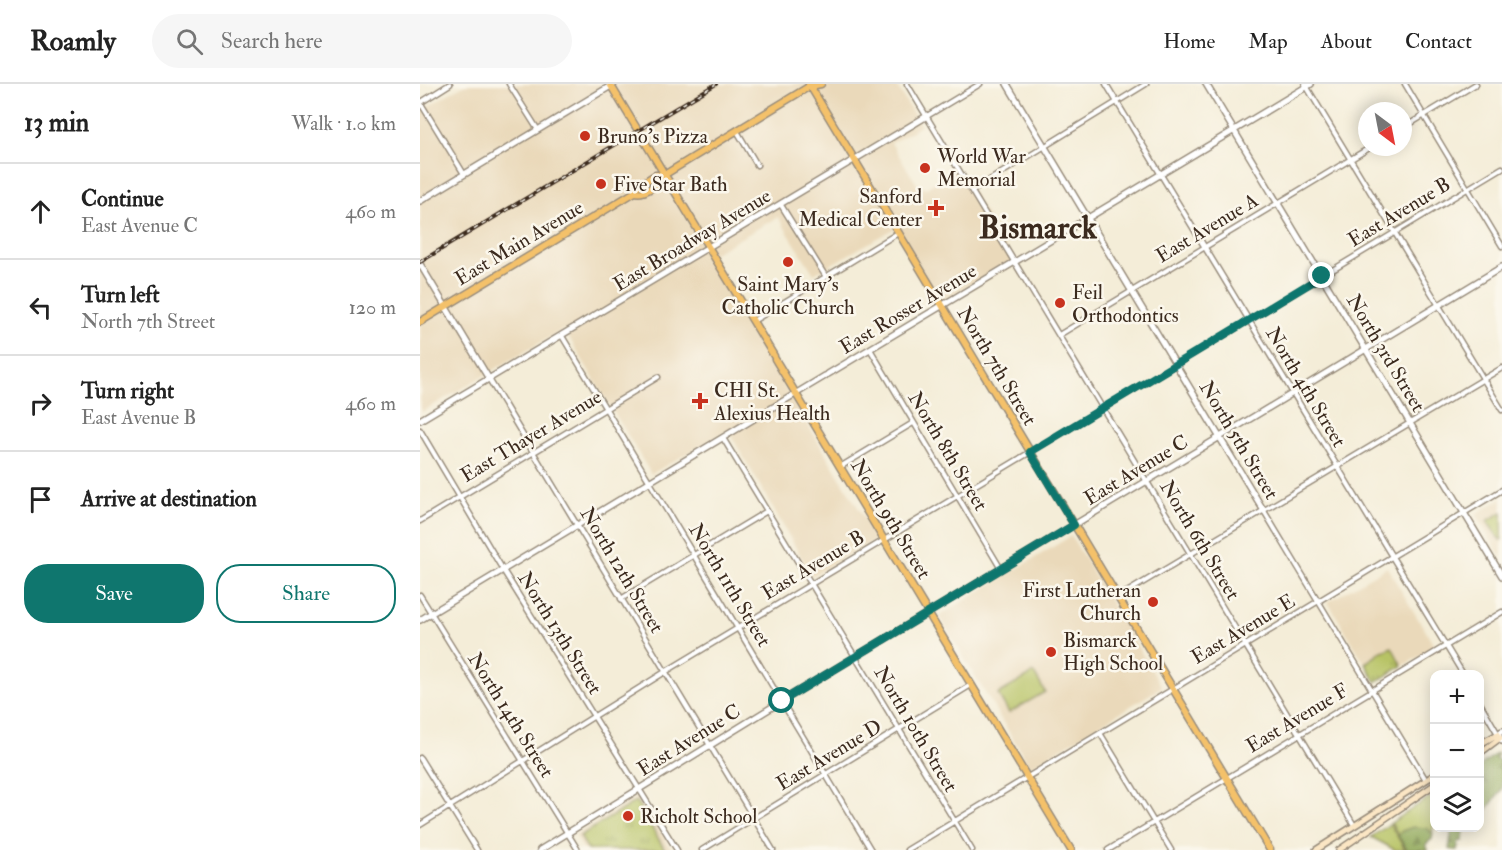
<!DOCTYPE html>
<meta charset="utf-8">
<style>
body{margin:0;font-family:"IM FELL Double Pica",serif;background:#f6f6f6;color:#222}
.controls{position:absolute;right:18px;bottom:18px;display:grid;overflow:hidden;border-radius:12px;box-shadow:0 3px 15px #0003}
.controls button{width:54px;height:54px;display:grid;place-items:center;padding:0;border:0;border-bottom:2px solid #e0e0e0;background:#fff;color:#222;font:30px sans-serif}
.compass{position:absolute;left:938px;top:18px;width:54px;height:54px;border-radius:50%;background:#fff;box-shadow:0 3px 15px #0003;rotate:148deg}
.stop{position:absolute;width:18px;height:18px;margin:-14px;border:4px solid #0f766e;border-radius:50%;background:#fff}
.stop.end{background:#0f766e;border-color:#fff;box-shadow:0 2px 6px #0008}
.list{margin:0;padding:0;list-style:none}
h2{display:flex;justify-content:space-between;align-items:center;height:78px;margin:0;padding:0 24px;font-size:26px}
h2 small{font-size:20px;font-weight:400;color:#767676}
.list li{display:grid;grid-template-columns:39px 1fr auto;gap:18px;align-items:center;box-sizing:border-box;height:96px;padding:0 24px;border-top:2px solid #e0e0e0}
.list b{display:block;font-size:22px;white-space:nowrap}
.list p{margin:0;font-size:20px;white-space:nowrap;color:#767676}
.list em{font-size:20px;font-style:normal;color:#767676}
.actions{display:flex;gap:12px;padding:18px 24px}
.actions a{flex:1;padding:14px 0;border:2px solid #0f766e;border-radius:24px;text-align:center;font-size:21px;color:#0f766e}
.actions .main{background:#0f766e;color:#fff}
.icon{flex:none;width:33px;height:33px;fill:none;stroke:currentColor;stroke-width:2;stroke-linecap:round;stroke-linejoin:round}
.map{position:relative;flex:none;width:1082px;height:766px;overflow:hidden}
header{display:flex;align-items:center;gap:36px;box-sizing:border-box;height:84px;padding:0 30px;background:#fff;border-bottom:2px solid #e0e0e0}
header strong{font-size:28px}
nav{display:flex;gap:33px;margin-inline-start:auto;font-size:21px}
.search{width:420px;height:54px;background:#f6f6f6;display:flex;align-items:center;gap:15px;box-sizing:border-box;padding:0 21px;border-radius:33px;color:#767676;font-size:22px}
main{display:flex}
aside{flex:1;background:#fff}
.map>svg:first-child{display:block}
.built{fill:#ead9ba}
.grass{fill:#b7c365;stroke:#797642;stroke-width:1.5}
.forest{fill:url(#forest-firs);stroke:#666a3c;stroke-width:1.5}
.park{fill:url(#park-tufts);stroke:#797642;stroke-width:1.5}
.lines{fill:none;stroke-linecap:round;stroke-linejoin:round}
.minor-casing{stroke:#988c7b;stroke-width:7}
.tertiary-casing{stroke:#988c7b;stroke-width:8}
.secondary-casing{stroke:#988c7b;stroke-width:8}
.primary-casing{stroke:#988c7b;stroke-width:9}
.minor{stroke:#fff;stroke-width:4}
.tertiary{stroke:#fff;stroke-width:5}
.secondary{stroke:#fbe6c4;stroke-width:5}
.primary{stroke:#f4c16b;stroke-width:6}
.rail-casing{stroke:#3b2a1e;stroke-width:4}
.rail{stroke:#fbf7ec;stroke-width:1.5;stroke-dasharray:4.5;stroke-linecap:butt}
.route{stroke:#0f766e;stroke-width:8}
.poi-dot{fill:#c8321e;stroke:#fbf7ec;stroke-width:2}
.labels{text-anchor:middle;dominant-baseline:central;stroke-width:5;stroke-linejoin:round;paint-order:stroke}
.poi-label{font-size:20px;fill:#3b2a1e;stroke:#fbf7ec;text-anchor:start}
.street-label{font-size:20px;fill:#3b2a1e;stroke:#fbf7ec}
.town-label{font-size:32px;font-weight:bold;fill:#3b2a1e;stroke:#fbf7ec}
</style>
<header>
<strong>Roamly</strong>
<div class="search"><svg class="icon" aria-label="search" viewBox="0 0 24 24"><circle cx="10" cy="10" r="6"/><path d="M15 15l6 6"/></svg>Search here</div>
<nav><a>Home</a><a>Map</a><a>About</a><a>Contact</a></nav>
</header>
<main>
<aside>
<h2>13 min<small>Walk · 1.0 km</small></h2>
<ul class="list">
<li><svg class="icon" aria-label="ahead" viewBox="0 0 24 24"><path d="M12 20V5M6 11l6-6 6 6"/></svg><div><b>Continue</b><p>East Avenue C</p></div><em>460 m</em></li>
<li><svg class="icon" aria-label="left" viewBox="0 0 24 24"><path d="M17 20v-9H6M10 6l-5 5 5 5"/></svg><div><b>Turn left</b><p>North 7th Street</p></div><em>120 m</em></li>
<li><svg class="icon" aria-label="right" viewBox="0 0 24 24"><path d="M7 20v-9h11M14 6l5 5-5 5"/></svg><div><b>Turn right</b><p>East Avenue B</p></div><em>460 m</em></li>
<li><svg class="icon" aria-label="arrive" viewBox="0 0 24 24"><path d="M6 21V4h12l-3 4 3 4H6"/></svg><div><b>Arrive at destination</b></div></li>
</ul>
<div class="actions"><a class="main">Save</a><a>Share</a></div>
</aside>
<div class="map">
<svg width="1082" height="766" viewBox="0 0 1082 766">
<defs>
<pattern id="forest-firs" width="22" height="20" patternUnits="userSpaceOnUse" patternTransform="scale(1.5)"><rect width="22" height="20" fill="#91a95a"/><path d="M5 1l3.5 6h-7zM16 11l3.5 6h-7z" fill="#788a4a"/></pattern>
<pattern id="park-tufts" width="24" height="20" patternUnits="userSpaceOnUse" patternTransform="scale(1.5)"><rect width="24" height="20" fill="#b7c365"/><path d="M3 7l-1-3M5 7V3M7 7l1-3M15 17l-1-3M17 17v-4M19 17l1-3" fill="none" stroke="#969f53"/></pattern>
</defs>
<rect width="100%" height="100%" fill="#fbf7ec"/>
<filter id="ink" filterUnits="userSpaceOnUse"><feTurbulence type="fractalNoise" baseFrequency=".0167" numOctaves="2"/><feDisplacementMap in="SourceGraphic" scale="12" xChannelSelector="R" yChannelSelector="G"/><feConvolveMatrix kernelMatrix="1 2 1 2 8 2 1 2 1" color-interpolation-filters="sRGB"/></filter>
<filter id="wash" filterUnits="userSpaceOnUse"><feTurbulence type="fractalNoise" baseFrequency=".008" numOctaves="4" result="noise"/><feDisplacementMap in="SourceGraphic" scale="24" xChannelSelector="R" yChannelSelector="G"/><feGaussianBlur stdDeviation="1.35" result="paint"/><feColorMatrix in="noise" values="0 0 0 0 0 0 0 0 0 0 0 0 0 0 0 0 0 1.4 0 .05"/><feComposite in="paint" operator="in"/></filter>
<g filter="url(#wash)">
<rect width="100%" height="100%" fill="#f4edd8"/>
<!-- built -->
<path class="built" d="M45 0H475L501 42 471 59 498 102 506 104 538 85 595 178 522 222 478 149 479 142 394 190 358 133 287 173 457 455 392 492 308 346 231 390 144 245 0 329V27Z
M1082 414V475L1056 430Z
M651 452 742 603 610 683 519 532Z
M967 483 1015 563 956 598 908 518Z
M218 712 252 766H164L155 751Z"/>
<!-- grass -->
<path class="grass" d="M1082 428V455L1080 456 1067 437Z
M614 589 625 608 589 629 578 610Z
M1011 712 1014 731 1012 755 987 766 971 739Z
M970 740 985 766H975L951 753Z"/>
<!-- forest -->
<path class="forest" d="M1077 669 1078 671 1075 674 1082 678V705L1060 735V682Z
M993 743 1007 744 1013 750 1012 755 1006 760 1008 766H987L978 752 982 747Z
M1032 744H1044L1043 757H1039L1037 766 1029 765Z"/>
<!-- park -->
<path class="park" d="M972 563 982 582 956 598 945 579 956 572 957 569Z
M216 717 245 766H168L160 752Z"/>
</g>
<g filter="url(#ink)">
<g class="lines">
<!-- minor casing -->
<g class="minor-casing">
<path id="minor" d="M89 0 118 46
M487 0 934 741
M686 0 1043 590
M885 0 1082 326
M985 0 1082 162
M0 18 44 90
M0 19 30 0
M507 32 560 0
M983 44 1056 0
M317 47 337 81
M552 107 726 0
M361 121 406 193
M333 237 478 149
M639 251 951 63
M142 252 451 766
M450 265 581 485
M69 295 353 766
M0 346 83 486 257 766
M303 354 552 766
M420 383 493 339
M844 427 1006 696
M0 437 238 293
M0 511 158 766
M697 514 1082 284
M201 515 347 427
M1060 619 1078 650
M680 649 751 766
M0 674 57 766
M0 741 245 588 1082 84
M282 766 551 601
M487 766 1082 406
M688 766 1082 528"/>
</g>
<!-- tertiary casing -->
<g class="tertiary-casing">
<path id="tertiary" d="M587 0 844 427
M786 0 1082 492
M0 117 194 0
M0 180 69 295
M408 290 891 0
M0 336 507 32
M0 536 405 292
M1082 647 1078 650 1082 657
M120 766 362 617 1082 183"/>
</g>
<!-- secondary casing -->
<g class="secondary-casing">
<path id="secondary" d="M1060 660 1078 650
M1060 669 1080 654
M896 766 1014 691
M919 766 1014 701"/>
</g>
<!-- primary casing -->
<g class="primary-casing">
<path id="primary" d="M190 0 354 272
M389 0 850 766
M215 108 216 103 235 91H244L390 2 401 0
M0 238 215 108C224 111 240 100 244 91
M355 275 651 766"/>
</g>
<!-- minor -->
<use href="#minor" class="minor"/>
<!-- tertiary -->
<use href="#tertiary" class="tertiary"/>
<!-- secondary -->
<use href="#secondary" class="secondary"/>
<!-- primary -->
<use href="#primary" class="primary"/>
<!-- rail casing -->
<g class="rail-casing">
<path id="rail" d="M0 178 296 0"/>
</g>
<!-- rail -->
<use href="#rail" class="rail"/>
</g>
</g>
<g class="lines" filter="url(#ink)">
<!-- route -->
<path class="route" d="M362 617 654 441 610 368 902 192"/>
</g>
<!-- markers -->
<g class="poi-dot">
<circle cx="165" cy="52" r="6"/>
<circle cx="505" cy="84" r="6"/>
<circle cx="181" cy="100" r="6"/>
<path d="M513 115h6v6h6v6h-6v6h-6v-6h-6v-6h6z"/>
<circle cx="368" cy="178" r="6"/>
<circle cx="640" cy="219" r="6"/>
<path d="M277 308h6v6h6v6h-6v6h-6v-6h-6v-6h6z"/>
<circle cx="733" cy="518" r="6"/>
<circle cx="631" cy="568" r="6"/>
<circle cx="208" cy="732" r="6"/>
</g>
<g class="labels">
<!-- poi labels -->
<g class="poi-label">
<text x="177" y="52">Bruno's Pizza</text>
<text x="517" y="72">World War<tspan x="517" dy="23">Memorial</tspan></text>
<text x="193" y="100">Five Star Bath</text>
<text x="502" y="112" text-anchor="end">Sanford<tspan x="502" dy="23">Medical Center</tspan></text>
<text x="368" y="200" text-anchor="middle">Saint Mary's<tspan x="368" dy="23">Catholic Church</tspan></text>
<text x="652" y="208">Feil<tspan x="652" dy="23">Orthodontics</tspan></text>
<text x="294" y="306">CHI St.<tspan x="294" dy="23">Alexius Health</tspan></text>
<text x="721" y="506" text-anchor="end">First Lutheran<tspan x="721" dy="23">Church</tspan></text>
<text x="643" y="556">Bismarck<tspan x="643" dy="23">High School</tspan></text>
<text x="220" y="732">Richolt School</text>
</g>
<!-- street labels -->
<g class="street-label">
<text transform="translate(979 128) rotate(-31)">East Avenue B</text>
<text transform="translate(787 144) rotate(-31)">East Avenue A</text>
<text transform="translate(272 156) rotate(-31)">East Broadway Avenue</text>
<text transform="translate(99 159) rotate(-31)">East Main Avenue</text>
<text transform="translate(488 225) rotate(-31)">East Rosser Avenue</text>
<text transform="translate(966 269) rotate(59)">North 3rd Street</text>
<text transform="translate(577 282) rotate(59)">North 7th Street</text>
<text transform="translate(886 303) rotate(59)">North 4th Street</text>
<text transform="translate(111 352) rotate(-31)">East Thayer Avenue</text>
<text transform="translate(819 356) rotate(59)">North 5th Street</text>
<text transform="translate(528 367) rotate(59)">North 8th Street</text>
<text transform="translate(716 386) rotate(-31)">East Avenue C</text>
<text transform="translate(471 435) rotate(59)">North 9th Street</text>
<text transform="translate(780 456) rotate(59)">North 6th Street</text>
<text transform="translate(393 481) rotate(-31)">East Avenue B</text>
<text transform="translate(202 486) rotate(59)">North 12th Street</text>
<text transform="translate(310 501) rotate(59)">North 11th Street</text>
<text transform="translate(823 545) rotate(-31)">East Avenue E</text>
<text transform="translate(140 549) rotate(58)">North 13th Street</text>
<text transform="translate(91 631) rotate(58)">North 14th Street</text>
<text transform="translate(877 634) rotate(-31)">East Avenue F</text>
<text transform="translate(496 645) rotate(59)">North 10th Street</text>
<text transform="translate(269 656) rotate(-32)">East Avenue C</text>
<text transform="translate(409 671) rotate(-31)">East Avenue D</text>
</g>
<!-- town labels -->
<g class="town-label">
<text x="618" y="144">Bismarck</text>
</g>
</g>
</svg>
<div class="controls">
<button>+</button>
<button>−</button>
<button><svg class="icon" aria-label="layers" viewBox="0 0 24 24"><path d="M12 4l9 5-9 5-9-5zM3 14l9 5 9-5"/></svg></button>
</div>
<svg class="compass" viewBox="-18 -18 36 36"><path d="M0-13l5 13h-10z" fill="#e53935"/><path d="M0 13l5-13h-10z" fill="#767676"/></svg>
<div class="stop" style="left:362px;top:617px"></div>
<div class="stop end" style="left:902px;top:192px"></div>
</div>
</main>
